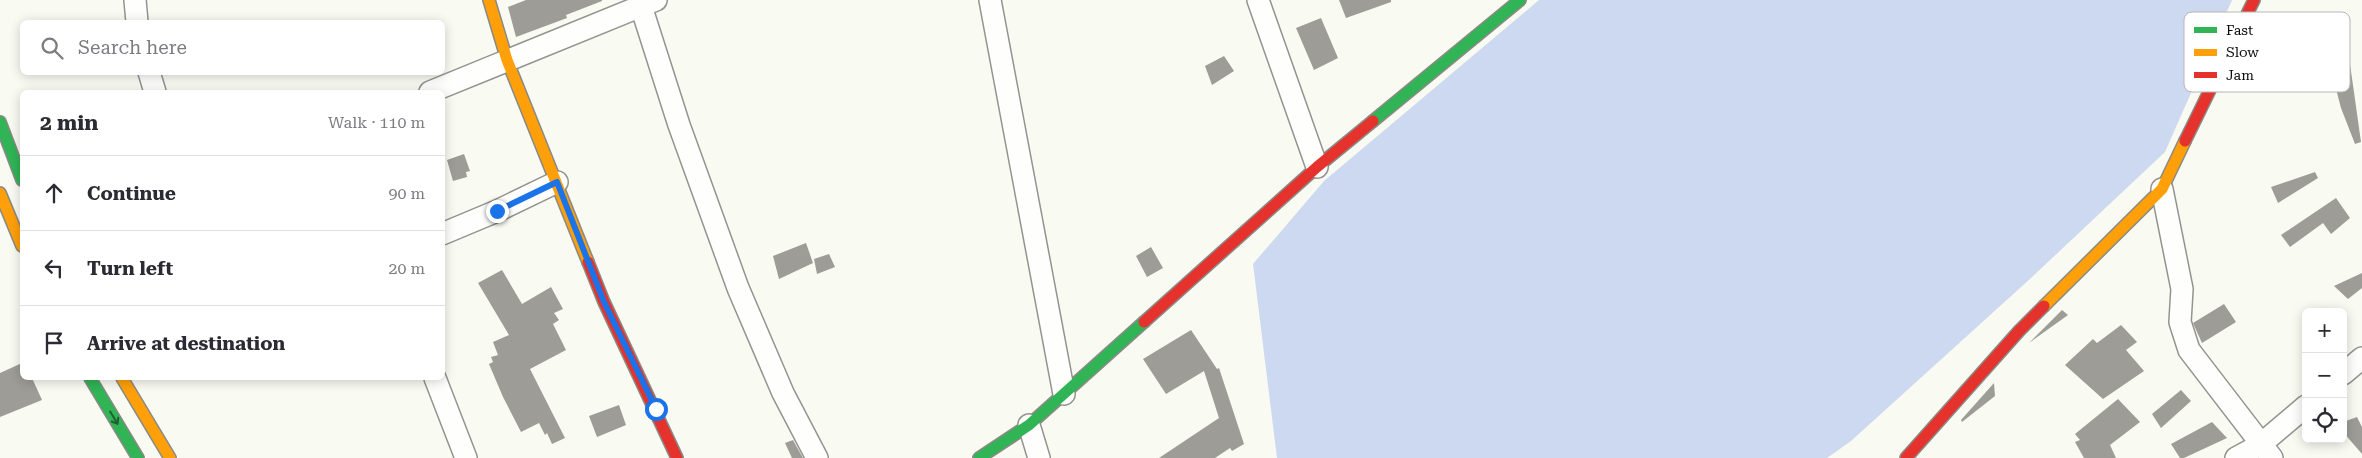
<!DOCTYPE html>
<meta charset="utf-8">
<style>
body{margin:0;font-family:"Roboto Serif",serif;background:#f7f7f7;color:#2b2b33}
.controls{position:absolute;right:15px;bottom:15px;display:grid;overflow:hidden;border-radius:8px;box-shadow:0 2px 12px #0003}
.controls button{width:45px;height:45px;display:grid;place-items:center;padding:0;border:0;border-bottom:1px solid #e1e1e2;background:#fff;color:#2b2b33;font:25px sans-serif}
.stop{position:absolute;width:15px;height:15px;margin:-11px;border:4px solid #1a73e8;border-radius:50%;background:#fff}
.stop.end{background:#1a73e8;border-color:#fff;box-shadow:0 1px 5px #0008}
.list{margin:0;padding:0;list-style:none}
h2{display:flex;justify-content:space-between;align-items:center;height:65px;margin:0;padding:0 20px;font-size:21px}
h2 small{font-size:16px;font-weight:400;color:#7c7c81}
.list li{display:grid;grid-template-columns:32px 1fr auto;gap:15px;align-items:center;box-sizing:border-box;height:75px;padding:0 20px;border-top:1px solid #e1e1e2}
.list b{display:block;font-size:19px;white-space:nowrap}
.list em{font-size:16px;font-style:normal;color:#7c7c81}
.icon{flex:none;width:28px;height:28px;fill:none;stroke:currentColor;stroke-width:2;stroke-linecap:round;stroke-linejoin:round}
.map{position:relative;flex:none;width:2362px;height:458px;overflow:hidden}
.search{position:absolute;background:#fff;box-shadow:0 2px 12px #0003;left:20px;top:20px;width:425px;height:55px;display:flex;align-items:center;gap:12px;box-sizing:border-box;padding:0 18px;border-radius:8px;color:#7c7c81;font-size:19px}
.panel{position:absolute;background:#fff;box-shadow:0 2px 12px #0003;left:20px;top:90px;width:425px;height:290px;border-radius:8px}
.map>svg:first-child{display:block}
.water{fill:#ccd9f0}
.building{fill:#9d9c97}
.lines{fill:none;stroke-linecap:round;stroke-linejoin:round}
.street-casing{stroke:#939390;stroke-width:24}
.fast-casing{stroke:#898a86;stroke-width:14}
.slow-casing{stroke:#898a86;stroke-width:14}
.jam-casing{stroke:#898a86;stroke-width:14}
.street{stroke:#fefefd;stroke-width:21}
.fast{stroke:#30b455;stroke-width:11}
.slow{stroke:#ff9f0a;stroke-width:11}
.jam{stroke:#e5322d;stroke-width:11}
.oneway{stroke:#1e6030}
.route{stroke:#1a73e8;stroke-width:6}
.key{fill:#fff;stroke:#b6b6b6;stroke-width:1}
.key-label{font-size:14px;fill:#0c0c0c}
</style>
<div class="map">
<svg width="2362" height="458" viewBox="0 0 2362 458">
<rect width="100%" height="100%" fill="#f9faf2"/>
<!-- water -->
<path class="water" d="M1539 0H2232L2165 152 2031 278 1851 441 1827 458H1277L1253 264 1324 181Z"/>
<!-- building -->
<path class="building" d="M526 0H602V1L566 15 567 18 516 37 508 7Z
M1339 0H1391V2L1346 18Z
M1321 18 1338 58 1314 70 1296 28Z
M1224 56 1234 71 1212 85 1205 66Z
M2350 64 2361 142 2355 144 2341 108 2331 70Z
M464 154 470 171 466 172 467 177 453 181 447 160Z
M2315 172 2318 178 2278 203 2271 187Z
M2336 198 2350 218 2331 234 2323 223 2290 247 2281 235Z
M806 243 813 263 779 279 773 256Z
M1151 247 1163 268 1147 277 1136 256Z
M829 254 835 267 817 274 814 259Z
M502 270 522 304 551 287 563 309 554 313 559 320 553 324 566 350 530 369 565 438 552 444 547 433 545 435 539 423 521 432 503 397 489 364 493 362 491 357 498 355 493 342 509 335 478 283Z
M2362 273V288L2348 299 2334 286Z
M2224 304 2236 322 2202 343 2193 323Z
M2062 310 2068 315 2029 343Z
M2121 325 2137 342 2126 350 2144 371 2103 399 2065 365 2093 339 2097 343Z
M1191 330 1217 369 1219 368 1244 444 1232 451 1230 448 1215 458H1159L1219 418 1204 371 1166 394 1143 359Z
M22 363V378H32L42 400 0 417V373Z
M1994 383 1995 396 1962 422 1961 420Z
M2181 390 2191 401 2161 428 2152 414Z
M2118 399 2140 422 2110 445 2116 458H2084L2075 442 2080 440 2075 434Z
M619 405 626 425 597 437 589 416Z
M2357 417 2362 427V454L2343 432V422Z
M2212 422 2227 438 2184 458H2180L2171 444Z
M793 440 803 458H792L785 443Z"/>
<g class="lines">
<!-- street casing -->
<g class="street-casing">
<path id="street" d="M135 0 137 22
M990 0 1064 394
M1258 0 1317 167
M641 6 679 125 738 288 783 393 817 458
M149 72 155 92
M430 92 656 0
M2162 189 2182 289 2180 322 2189 350 2272 458
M442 234 497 211 557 182
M2343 374 2362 358
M435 378 466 458
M1029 425 1039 458
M2236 458 2260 445 2306 406"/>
</g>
<!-- fast casing -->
<g class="fast-casing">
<path id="fast" d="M1373 121 1520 0
M0 122 22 180
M90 378 138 458
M979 458 1029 425 1144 322"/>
</g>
<!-- slow casing -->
<g class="slow-casing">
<path id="slow" d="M489 0 507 60 588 262
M0 193 22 246
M2044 306 2162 189 2185 141
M122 378 170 458"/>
</g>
<!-- jam casing -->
<g class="jam-casing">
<path id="jam" d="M2185 141 2254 0
M588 262 604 302 677 458
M1144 322 1317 167 1373 121
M1906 458 2019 331 2044 306"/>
</g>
<!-- street -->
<use href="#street" class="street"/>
<!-- fast -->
<use href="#fast" class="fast"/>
<!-- slow -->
<use href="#slow" class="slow"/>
<!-- jam -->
<use href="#jam" class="jam"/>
</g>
<!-- one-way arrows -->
<defs><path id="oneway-shaft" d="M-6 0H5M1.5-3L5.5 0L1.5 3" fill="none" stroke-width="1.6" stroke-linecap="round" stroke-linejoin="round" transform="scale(1.25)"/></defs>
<use class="oneway" href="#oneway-shaft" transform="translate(114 418) rotate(59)"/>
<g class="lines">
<!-- route -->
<path class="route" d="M497 211 557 182 604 302 656 409"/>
</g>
<!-- legend -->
<rect x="2184" y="12" width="166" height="80" rx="8" class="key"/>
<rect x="2194" y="27" width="23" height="6" fill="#30b455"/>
<rect x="2194" y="49" width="23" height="7" fill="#ff9f0a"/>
<rect x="2194" y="72" width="23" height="6" fill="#e5322d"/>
<g class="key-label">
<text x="2226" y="35">Fast</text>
<text x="2226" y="57">Slow</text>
<text x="2226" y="80">Jam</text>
</g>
</svg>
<div class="controls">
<button>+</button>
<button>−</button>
<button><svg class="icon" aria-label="locate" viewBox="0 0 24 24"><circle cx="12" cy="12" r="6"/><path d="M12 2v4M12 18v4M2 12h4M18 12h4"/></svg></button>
</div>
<div class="stop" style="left:656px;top:409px"></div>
<div class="stop end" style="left:497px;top:211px"></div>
<div class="search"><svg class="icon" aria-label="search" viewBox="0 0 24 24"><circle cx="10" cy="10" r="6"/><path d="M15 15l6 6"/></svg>Search here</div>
<section class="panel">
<h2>2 min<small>Walk · 110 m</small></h2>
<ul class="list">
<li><svg class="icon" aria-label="ahead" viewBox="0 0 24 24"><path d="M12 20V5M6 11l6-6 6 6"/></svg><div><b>Continue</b></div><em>90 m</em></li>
<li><svg class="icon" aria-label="left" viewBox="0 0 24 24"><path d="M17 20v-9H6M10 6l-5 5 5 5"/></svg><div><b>Turn left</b></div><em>20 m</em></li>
<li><svg class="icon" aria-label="arrive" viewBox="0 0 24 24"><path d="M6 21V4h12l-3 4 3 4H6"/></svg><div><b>Arrive at destination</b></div></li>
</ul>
</section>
</div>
